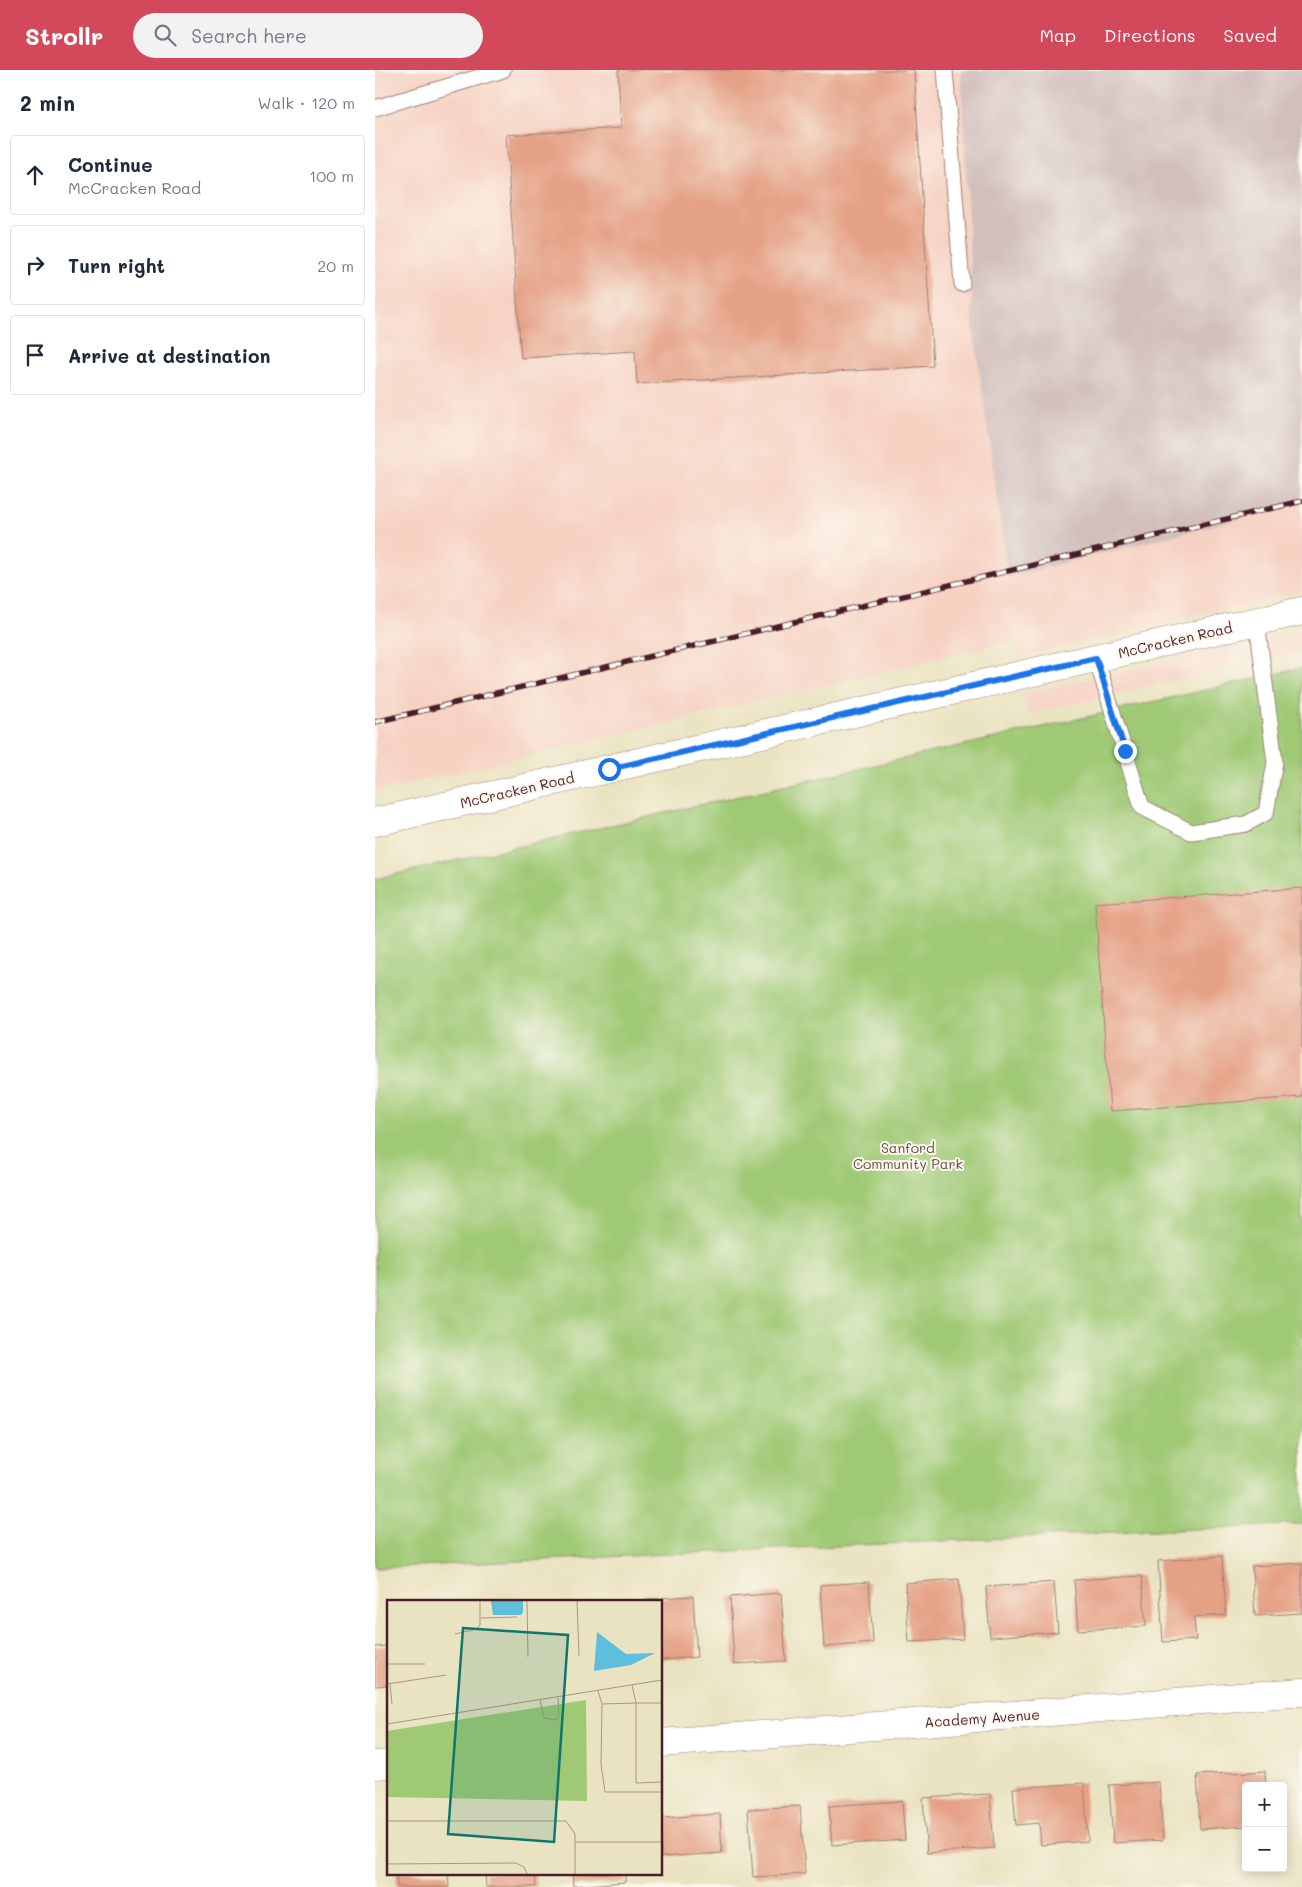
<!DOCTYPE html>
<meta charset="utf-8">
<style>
body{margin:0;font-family:Mali,sans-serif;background:#f2f2f3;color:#1f2937}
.controls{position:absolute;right:15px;bottom:15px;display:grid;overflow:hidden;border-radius:5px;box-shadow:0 2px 12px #0003}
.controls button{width:45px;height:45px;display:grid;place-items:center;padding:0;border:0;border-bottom:1px solid #e0e1e3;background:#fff;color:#1f2937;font:25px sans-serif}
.stop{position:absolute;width:15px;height:15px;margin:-11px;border:4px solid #1a73e8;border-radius:50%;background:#fff}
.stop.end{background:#1a73e8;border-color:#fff;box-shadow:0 1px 5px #0008}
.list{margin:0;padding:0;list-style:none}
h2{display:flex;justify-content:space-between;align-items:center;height:65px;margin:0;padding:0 20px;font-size:21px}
h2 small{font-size:16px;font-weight:400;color:#747a83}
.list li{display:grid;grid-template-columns:32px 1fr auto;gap:15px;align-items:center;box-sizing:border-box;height:80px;margin:0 10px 10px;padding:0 10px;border:1px solid #e0e1e3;border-radius:5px}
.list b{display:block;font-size:19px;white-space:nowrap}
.list p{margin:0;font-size:16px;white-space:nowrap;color:#747a83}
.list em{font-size:16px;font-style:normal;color:#747a83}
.icon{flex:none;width:28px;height:28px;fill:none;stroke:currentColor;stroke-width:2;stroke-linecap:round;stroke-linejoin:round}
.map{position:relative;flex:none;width:927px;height:1817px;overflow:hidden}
header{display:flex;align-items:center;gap:30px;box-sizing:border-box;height:70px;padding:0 25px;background:#d1495b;color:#fff}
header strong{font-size:24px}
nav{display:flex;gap:28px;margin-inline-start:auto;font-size:18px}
.search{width:350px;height:45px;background:#f2f2f3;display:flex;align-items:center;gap:12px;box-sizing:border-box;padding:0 18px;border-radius:28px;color:#747a83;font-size:19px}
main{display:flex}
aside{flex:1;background:#fff}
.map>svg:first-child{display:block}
.built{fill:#f6d2c3}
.industrial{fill:#d1bfbd}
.green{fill:#9fc975;stroke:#747450}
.building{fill:#e5a186}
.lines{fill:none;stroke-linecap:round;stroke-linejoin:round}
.lane-casing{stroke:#9a8176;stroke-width:17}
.street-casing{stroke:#9a8176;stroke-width:29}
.secondary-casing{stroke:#9a8176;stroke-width:29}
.lane{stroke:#fff;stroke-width:15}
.street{stroke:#fff;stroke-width:28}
.secondary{stroke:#fff;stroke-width:28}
.rail-casing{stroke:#4a1f2b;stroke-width:5.5}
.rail{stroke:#fbf7ec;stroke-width:4;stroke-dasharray:11;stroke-linecap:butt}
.route{stroke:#1a73e8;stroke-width:6}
.labels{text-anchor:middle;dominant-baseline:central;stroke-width:4;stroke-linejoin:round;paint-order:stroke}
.street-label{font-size:14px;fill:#4a1f2b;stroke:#fbf7ec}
.park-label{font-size:14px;fill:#645241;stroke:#fbf7ec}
.inset-road{fill:none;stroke:#aa9585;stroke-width:1}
.view{fill:#0f766e;fill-opacity:0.15;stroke:#0f766e;stroke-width:2.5}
.inset-edge{fill:none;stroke:#4a1f2b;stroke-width:2.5}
</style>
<header>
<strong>Strollr</strong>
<div class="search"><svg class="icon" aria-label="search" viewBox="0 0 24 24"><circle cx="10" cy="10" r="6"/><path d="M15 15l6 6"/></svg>Search here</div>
<nav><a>Map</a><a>Directions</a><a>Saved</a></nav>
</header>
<main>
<aside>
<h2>2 min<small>Walk · 120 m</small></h2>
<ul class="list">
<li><svg class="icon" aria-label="ahead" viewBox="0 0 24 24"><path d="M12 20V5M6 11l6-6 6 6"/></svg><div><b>Continue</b><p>McCracken Road</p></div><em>100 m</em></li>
<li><svg class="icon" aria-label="right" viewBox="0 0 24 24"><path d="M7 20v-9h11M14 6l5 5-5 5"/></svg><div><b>Turn right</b></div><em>20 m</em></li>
<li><svg class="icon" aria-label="arrive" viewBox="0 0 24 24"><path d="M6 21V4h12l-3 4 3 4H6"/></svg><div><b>Arrive at destination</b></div></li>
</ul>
</aside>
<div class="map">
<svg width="927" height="1817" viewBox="0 0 927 1817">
<rect width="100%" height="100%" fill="#fbf7ec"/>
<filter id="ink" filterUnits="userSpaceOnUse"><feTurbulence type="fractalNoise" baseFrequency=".02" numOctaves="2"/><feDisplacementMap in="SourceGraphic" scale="10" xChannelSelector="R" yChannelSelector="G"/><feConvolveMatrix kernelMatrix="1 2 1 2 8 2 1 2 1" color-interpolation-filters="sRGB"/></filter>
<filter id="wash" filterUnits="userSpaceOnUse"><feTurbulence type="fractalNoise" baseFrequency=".0096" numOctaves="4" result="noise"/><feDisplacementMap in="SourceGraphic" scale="20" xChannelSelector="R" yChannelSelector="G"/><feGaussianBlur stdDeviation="1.12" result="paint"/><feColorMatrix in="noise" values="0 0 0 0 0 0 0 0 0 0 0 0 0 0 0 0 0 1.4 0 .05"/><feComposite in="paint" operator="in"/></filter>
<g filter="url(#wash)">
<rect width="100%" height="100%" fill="#eae3c1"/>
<!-- built -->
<path class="built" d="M0 0H586L598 255 633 507 927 433V522L644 587 641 570 0 722Z
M927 560V581L652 644 649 624Z"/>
<!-- industrial -->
<path class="industrial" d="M586 0H927V433L633 507 598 255Z"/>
<!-- green -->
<path class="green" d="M927 598V1454L0 1498V809Z"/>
<g id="blocks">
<!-- building -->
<path class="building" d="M243 0H539L558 296 262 314 260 281 146 288 131 65 246 58Z
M927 818V1027L735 1041 720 833Z
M847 1486 851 1545 819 1547 821 1570 788 1572 783 1491Z
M927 1493V1543L880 1546 877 1496Z
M767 1506 771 1556 703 1560 699 1510Z
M584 1509 588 1569 534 1572 530 1513Z
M494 1512 498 1573 449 1577 445 1515Z
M679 1512 683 1562 615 1567 611 1517Z
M406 1523 411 1591 359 1594 355 1527Z
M318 1526 322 1587 286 1590V1531H271V1529Z
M14 1576V1615L0 1616V1577Z
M890 1701 891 1716H871V1756L825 1759 822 1705Z
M784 1712 788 1770 738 1773 734 1715Z
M709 1713 713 1771 666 1775 664 1753 641 1755 638 1718Z
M615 1724 619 1778 552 1783 548 1728Z
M527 1731 530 1770 457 1775 454 1736Z
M425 1736 430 1804 378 1807 373 1739Z
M345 1744 347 1783 286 1787V1748Z
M21 1803H73L74 1817H22Z
M110 1803H160L161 1817H111Z
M197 1803H250V1812L198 1816Z"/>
</g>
</g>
<g filter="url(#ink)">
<use href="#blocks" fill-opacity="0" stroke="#9a8176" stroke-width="1"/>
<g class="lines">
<!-- lane casing -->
<g class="lane-casing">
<path id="lane" d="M570 0 587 214
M0 38 128 0
M721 588 767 737 816 762 871 754 891 743 900 692 882 552"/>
</g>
<!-- street casing -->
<g class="street-casing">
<path id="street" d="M286 1673 927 1622
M0 1695 14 1694"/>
</g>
<!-- secondary casing -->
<g class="secondary-casing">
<path id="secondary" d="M0 752 927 541"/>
</g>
<!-- lane -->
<use href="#lane" class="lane"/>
<!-- street -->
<use href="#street" class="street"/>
<!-- secondary -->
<use href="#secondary" class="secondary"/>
<!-- rail casing -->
<g class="rail-casing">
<path id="rail" d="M0 652 927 431"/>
</g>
<!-- rail -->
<use href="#rail" class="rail"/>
</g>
</g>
<g class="lines" filter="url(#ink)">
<!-- route -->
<path class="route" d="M234 699 721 588 750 681"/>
</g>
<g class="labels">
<!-- street labels -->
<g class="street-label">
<text transform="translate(800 570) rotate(-13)">McCracken Road</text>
<text transform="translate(142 720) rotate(-13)">McCracken Road</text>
<text transform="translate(607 1648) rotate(-4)">Academy Avenue</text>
</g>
<!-- park labels -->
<g class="park-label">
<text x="533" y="1077">Sanford<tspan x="533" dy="16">Community Park</tspan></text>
</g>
</g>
<!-- overview -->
<g transform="translate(12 1530)">
<rect width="275" height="275" fill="#eae3c1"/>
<path d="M199 100 200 201 0 197V131Z" fill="#9fc975"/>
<path d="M104 1H136V12L134 15H106ZM210 32 239 54 268 53 244 65 207 71Z" fill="#5dbfdb"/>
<path class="inset-road" d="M140 1 141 57M190 1 192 56M94 18 130 17M68 34 90 29 93 25V1M0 64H38M0 84 59 75M3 84 5 104M245 85 249 103H275M211 91 215 104 214 164 218 192H275M153 100 157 118 169 120 172 114 171 98M215 104 249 103V183L275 182M0 124 275 80M0 221H179L188 234V274M188 242H275M0 264 129 263 137 267 140 274"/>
<path class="view" d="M76 28 181 35 167 242 61 234Z"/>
<rect width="275" height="275" class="inset-edge"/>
</g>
</svg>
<div class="controls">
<button>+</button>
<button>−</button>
</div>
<div class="stop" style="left:234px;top:699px"></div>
<div class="stop end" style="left:750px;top:681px"></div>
</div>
</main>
